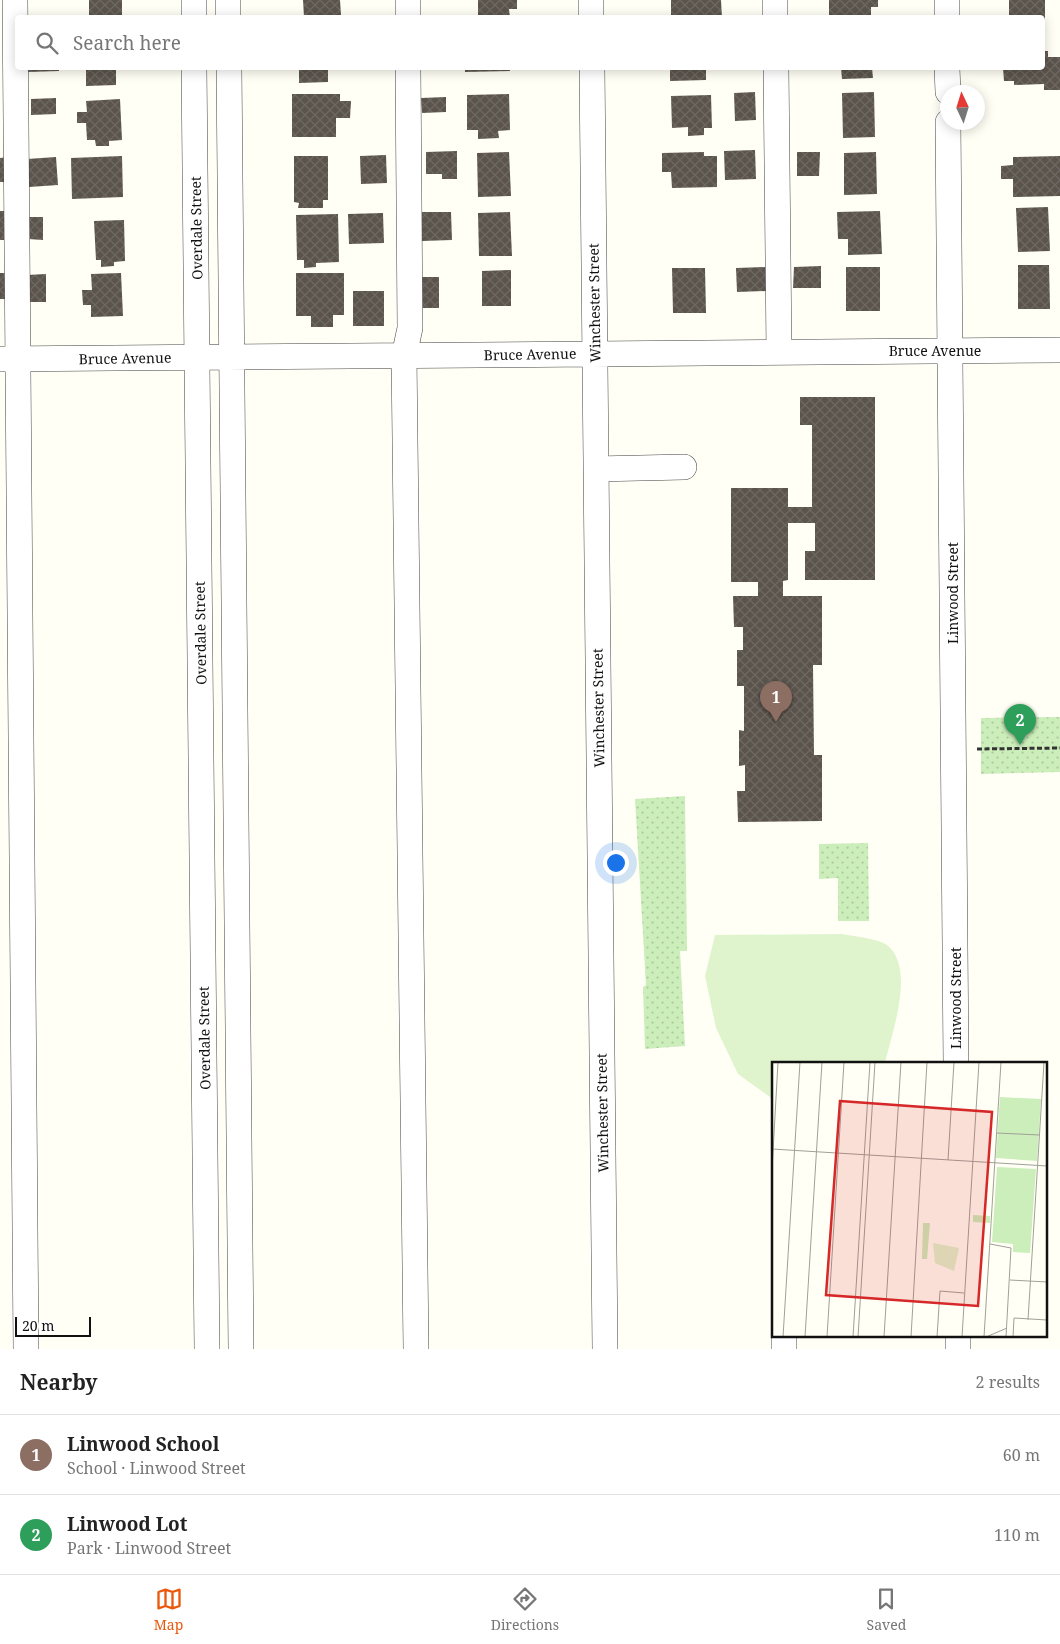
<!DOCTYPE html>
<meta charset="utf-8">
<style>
body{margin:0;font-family:"Noto Serif",serif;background:#f6f6f6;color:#222}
.compass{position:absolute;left:940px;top:85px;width:45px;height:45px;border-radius:50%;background:#fff;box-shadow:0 2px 12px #0003;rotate:356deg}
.scale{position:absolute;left:15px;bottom:12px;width:76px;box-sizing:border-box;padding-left:5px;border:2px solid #111;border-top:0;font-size:14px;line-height:18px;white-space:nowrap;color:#111;-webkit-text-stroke:4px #fff;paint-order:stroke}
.you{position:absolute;left:615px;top:862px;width:18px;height:18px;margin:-12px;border:4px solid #fff;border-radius:50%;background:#1a73e8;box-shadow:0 0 0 8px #1a73e833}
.badge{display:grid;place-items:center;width:32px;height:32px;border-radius:50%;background:#ea580c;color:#fff;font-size:16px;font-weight:700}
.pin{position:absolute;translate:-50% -41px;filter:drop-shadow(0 1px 2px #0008)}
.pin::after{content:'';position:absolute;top:26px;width:18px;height:15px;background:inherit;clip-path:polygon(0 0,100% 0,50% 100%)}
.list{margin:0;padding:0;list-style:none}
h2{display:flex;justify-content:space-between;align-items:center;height:65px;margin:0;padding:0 20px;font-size:21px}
h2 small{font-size:16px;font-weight:400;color:#767676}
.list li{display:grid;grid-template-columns:32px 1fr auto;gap:15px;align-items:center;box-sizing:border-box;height:80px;padding:0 20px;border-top:1px solid #e0e0e0}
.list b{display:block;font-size:19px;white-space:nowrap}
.list p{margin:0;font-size:16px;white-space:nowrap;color:#767676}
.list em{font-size:16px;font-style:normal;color:#767676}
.icon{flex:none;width:28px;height:28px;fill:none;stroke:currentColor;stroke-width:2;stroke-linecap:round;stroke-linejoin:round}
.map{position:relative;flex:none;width:1060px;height:1349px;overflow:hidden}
.search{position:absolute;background:#fff;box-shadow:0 2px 12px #0003;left:15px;right:15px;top:15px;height:55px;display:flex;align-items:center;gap:12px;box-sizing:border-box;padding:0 18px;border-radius:5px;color:#767676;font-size:19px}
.sheet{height:225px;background:#fff}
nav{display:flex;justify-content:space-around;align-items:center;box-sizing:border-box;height:70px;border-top:1px solid #e0e0e0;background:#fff;font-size:14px;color:#767676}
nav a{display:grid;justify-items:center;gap:2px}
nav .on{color:#ea580c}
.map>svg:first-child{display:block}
.grass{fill:url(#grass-dots)}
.pitch{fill:#dff4cc}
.building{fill:url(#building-cross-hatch)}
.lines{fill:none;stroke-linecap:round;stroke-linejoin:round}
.minor-casing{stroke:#444;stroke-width:26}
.path{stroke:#333;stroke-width:3;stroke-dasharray:5 2.5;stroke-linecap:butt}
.minor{stroke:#fff;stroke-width:25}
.labels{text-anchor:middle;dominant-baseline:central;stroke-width:5;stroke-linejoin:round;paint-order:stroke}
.street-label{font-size:14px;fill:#111;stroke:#fff}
.inset-road{fill:none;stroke:#a0a09a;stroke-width:1}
.view{fill:#d62828;fill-opacity:0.15;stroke:#d62828;stroke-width:2.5}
.inset-edge{fill:none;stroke:#111;stroke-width:2.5}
</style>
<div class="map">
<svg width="1060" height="1349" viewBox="0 0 1060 1349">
<defs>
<pattern id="grass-dots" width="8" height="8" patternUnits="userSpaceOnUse" patternTransform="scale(1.25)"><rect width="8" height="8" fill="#cceeba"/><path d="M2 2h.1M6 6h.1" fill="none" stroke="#aecb9f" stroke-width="1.8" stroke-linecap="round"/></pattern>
<pattern id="building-cross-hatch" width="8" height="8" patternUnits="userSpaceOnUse" patternTransform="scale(1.25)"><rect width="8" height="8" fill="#5b544c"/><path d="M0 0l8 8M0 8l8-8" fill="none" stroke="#6e6862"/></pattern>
</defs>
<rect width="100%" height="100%" fill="#fffff5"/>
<!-- grass -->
<path class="grass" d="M1060 717V772L981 774V718Z
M685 796 687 951H680L685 1046 645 1049 643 987 646 985 635 799Z
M868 843 869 921H838V878L819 879V844Z"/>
<!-- pitch -->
<path class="pitch" d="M842 934C852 936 880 939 887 945 916 968 892 1032 885 1063H774V1100L738 1074 716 1028 705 976 715 935Z"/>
<!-- building -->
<path class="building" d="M89 0H122V18H89Z
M303 0H340L341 15 304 17Z
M478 0H517V9H509L510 18H478Z
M671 0H721L722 18H671Z
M829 0H878V7H871V18H829Z
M1009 0H1045V38H1042V18H1009Z
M1042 51H1048V57H1060V90H1044V84L1014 85V81H1004L1003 68H1042Z
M28 68H59V71L28 72Z
M86 68H116V85L86 86Z
M299 68H328V82L299 83Z
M465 68H510V71L465 72Z
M670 68H706V80L670 81Z
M841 68H872L873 78 842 79Z
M755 92 756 120 735 121 734 93Z
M874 92 875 137 843 138 842 93Z
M292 94H340V101H351L350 118H336V137H292Z
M509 94 510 130 498 131 499 138 478 139V130H467V95Z
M711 95 712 128H704V135L688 136V127L672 128 671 96Z
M446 97V112L422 113 421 98Z
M56 98V114L31 115V99Z
M120 99 122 140 109 141V146H96L95 140H87L86 123H77V112H87L86 101Z
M755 150 756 179 725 180 724 151Z
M457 151V179H442V174H426V152Z
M509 152 511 196 478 197 477 153Z
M704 152V156H717V187L672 188 671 172H662V153Z
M797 152H820L819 176H797Z
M876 152 877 194 844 195V153Z
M386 155 387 183 361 184 360 156Z
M122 156 123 197 72 199 71 158Z
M294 156H328V200H323V208H298L299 203 294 202Z
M1060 156V196L1013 197V179H1001V166L1013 165V157Z
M8 157V182H0V158Z
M56 157 58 185 29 187 27 159Z
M1048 207 1050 251 1018 252 1016 208Z
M0 211H7V240H0Z
M880 211 882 254 848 255V239H838L837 212Z
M421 212H451L452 240 422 241Z
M510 212 512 256H479L478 213Z
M383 213 384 243 349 244 348 214Z
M338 214 339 262 316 263V267L304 268V260H297L296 215Z
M27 217H43V240L28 239Z
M124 220 125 261 114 262V266L101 267V260H96L94 221Z
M1018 265H1049L1050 309H1018Z
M821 266V288H793L794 267Z
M766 267V291L737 292 736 268Z
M846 267H880V311H846Z
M672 268H705L706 313H673Z
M511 270V306H482V271Z
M0 273H7L8 299H0Z
M121 273 123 316 91 317V305H83L82 290H92L91 274Z
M296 273H344V315H333V327H311V316H296Z
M46 274V302H28L27 275Z
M418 277H439V308H418Z
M353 291H384V326H353Z
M800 397H875V580H805V551H815V523H788V580L783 581V596H822V665H813L814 755H822V821L738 822 737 791H745V765L739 766V730L744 731V686H737V650H743V627H734L733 596H758V582H731V488H788V507H812V425H800Z"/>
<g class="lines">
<!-- minor casing -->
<g class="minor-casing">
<path id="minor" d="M15 0 26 1349
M194 0V18
M228 0V18
M408 0V18
M591 0V18
M775 0V18
M947 0V18
M194 68 207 1349
M229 68 241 1349
M408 68 410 328 404 356 416 1349
M592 68 605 1349
M776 68 779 351
M947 68 948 92
M948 122 956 1063
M0 359 1060 350
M596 469 684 467
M784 1335V1349
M958 1335V1349"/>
</g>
<!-- path -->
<path class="path" d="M977 749 1060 748"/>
<!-- minor -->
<use href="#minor" class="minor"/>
</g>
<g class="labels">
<!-- street labels -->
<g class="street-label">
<text transform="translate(196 228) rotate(-91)">Overdale Street</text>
<text transform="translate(594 303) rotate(-91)">Winchester Street</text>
<text x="935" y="350">Bruce Avenue</text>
<text transform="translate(530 354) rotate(-1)">Bruce Avenue</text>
<text transform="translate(125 358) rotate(-1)">Bruce Avenue</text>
<text transform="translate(952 593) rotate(-90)">Linwood Street</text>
<text transform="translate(200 633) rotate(-91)">Overdale Street</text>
<text transform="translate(598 708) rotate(-91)">Winchester Street</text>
<text transform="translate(955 998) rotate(-90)">Linwood Street</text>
<text transform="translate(204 1038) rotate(-91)">Overdale Street</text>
<text transform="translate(602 1113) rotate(-91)">Winchester Street</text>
</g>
</g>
<!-- overview -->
<g transform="translate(772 1062)">
<rect width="275" height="275" fill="#fffff5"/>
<path d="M228 35 269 37 265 99 224 96ZM225 105 264 107 258 191 241 190V182L220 180ZM201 153 218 154V161L201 160ZM151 161H158L155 197H150Z" fill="#cceeba"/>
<path d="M161 181 187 186 182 209 163 201Z" fill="#dff4cc"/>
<path class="inset-road" d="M224 71 268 73M0 87 275 104M176 98 182 0M0 108 6 0M218 182 239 186 234 275M238 218 275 220M256 258 272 0M11 275 28 0M33 275 50 0M55 275 72 0M81 275 98 0M86 275 103 0M112 275 129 0M139 275 155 0M165 275 168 229 192 231M190 275 207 0M212 275 229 0M214 275 235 266M241 275 242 256 275 258"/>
<path class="view" d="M68 39 220 50 206 244 54 233Z"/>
<rect width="275" height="275" class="inset-edge"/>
</g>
</svg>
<svg class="compass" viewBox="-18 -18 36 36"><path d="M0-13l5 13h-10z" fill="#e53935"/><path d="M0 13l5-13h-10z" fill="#767676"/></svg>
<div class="scale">20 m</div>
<div class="you"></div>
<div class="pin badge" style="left:776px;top:722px;background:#8d6e63">1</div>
<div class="pin badge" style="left:1020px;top:745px;background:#2e9e5b">2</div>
<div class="search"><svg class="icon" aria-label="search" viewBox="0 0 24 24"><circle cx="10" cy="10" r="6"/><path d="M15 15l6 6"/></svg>Search here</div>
</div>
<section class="sheet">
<h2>Nearby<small>2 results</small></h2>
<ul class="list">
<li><span class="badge" style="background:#8d6e63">1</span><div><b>Linwood School</b><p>School · Linwood Street</p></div><em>60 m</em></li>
<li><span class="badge" style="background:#2e9e5b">2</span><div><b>Linwood Lot</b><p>Park · Linwood Street</p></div><em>110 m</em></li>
</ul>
</section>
<nav>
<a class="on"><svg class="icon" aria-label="map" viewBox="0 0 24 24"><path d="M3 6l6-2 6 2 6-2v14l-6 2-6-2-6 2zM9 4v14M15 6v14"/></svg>Map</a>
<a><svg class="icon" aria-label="directions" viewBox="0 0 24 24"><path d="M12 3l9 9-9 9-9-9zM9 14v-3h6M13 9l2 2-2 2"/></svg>Directions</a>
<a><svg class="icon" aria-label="saved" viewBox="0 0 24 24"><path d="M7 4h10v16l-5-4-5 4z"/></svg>Saved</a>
</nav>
